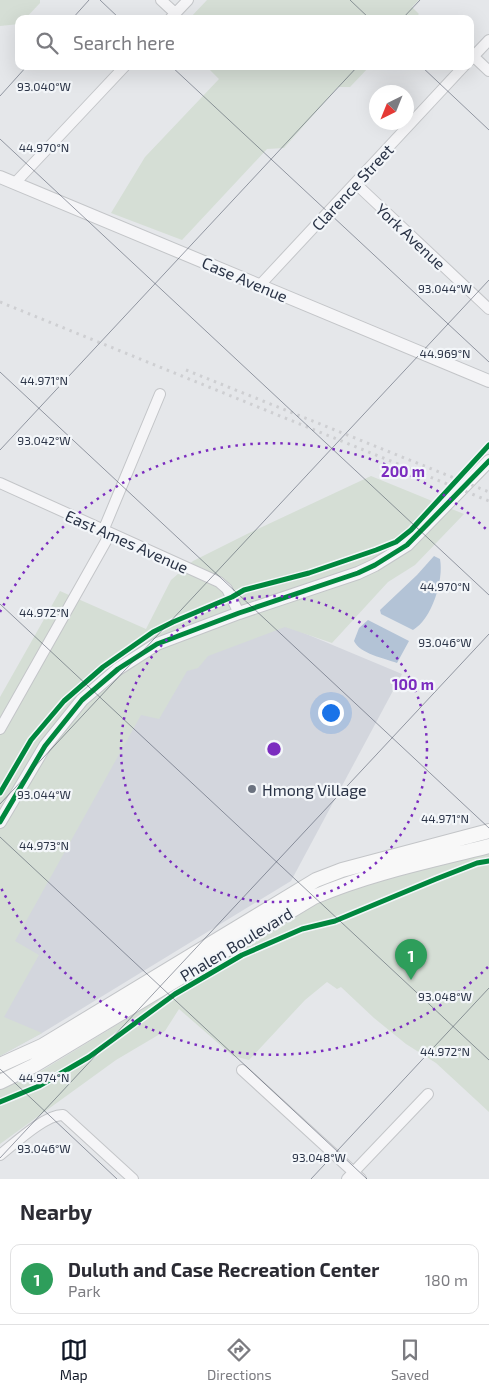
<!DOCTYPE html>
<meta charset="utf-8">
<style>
body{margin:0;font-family:"Exo 2",sans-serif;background:#f2f2f3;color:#2b2b33}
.compass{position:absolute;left:369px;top:85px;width:45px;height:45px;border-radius:50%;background:#fff;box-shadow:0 5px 20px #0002;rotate:223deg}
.you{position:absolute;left:330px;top:712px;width:18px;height:18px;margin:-12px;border:4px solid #fff;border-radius:50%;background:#1a73e8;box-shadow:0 0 0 8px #1a73e833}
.badge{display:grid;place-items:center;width:32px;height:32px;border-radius:50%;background:#111827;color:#fff;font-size:16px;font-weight:700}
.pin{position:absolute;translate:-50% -41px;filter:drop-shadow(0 1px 2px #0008)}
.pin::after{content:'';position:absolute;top:26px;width:18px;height:15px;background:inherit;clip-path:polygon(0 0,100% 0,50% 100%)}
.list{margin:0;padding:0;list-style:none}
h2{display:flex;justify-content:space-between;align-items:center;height:65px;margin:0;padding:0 20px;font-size:21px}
h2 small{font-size:16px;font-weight:400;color:#7c7c81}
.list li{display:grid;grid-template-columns:32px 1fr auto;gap:15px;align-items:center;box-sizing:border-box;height:70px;margin:0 10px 10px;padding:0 10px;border:1px solid #e1e1e2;border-radius:10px}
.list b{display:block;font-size:19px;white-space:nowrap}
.list p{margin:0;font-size:16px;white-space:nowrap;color:#7c7c81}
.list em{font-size:16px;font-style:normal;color:#7c7c81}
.icon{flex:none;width:28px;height:28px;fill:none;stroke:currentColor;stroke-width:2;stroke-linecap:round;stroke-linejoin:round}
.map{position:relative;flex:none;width:489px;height:1179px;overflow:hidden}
.search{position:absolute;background:#fff;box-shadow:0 5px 20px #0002;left:15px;right:15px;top:15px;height:55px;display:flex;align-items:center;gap:12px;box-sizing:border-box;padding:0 18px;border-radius:10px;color:#7c7c81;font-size:19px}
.sheet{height:145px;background:#fff}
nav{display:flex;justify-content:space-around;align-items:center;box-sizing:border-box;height:70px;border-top:1px solid #e1e1e2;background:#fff;font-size:14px;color:#7c7c81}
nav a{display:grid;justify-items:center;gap:2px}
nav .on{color:#111827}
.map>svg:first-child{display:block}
.built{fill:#d3d6dd}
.green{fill:#d5ded5}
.water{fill:#b3c3d6}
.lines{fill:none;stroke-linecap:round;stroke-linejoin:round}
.minor-casing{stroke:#c3c5c8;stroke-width:12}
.tertiary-casing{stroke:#c3c5c8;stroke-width:14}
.secondary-casing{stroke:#c3c5c8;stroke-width:16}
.minor{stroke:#f5f5f7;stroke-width:10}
.tertiary{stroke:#f5f5f7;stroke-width:12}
.secondary{stroke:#f8f8f8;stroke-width:14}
.rail{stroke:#cecfd2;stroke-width:3;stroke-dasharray:2.5 5;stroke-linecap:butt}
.cycleway-casing{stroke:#f3f6f9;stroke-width:8}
.cycleway{stroke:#00873e;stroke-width:5}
.ticks{fill:none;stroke:#2a3346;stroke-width:1;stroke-opacity:0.45}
.ring{fill:none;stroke:#7b2cbf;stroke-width:2.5;stroke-dasharray:2.5 5}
.poi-dot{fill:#6b727f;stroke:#f3f6f9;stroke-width:2}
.labels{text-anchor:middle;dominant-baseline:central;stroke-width:4.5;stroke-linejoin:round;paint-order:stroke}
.street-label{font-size:16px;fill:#2a3346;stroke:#f3f6f9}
.poi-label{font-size:16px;fill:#2a3346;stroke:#f3f6f9;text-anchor:start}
.ticks-label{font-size:12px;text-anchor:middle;fill:#2a3346;stroke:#f3f6f9;stroke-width:4.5;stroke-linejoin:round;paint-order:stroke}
.centre{fill:#7b2cbf;stroke:#f3f6f9;stroke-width:2.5}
.ring-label{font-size:15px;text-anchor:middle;font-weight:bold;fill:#7b2cbf;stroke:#f3f6f9;stroke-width:4.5;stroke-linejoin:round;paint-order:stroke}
</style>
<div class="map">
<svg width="489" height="1179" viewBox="0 0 489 1179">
<rect width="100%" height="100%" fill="#e5e7ea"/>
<!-- built -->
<path class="built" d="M268 618 402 674 291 881 42 1033 0 1056V844L77 723Z"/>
<!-- green -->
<path class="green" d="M0 0H40V3L25 19H19V24L0 26Z
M207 0H419L412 7 419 14 414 19H189Z
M206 66H370L350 87H338L284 148 267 149 182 240 111 213 145 157 219 79Z
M371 476 464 514 415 565 388 582 332 643 285 627 208 656 198 668 187 671 159 719 141 715 15 941 39 955 4 1017 42 1033 0 1056V697L60 591 146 629 171 580 193 561 247 534Z
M489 853V1112L436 1063 406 1044 374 1018 341 987 337 989 327 982 305 1000 249 1060 233 1056 179 1009 165 1031 116 1060 0 1144V1089L28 1079 320 901 362 885Z"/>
<!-- water -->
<path class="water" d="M434 556 440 559C444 580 432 619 413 630L381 614 380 610 417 575Z
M368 620 409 641 397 663C384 658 360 654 354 641L359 628Z"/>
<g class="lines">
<!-- minor casing -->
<g class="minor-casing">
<path id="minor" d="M161 0 175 13
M170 19 188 0
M473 56 489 71
M470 60 489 40
M15 183 125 66
M355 183 489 309
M260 285 464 66
M0 483 219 582 227 589 239 613
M103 531 160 394
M0 729 110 534
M242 1070 361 1179
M0 1155C14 1144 46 1114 63 1115L133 1179
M347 1179 428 1094"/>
</g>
<!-- tertiary casing -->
<g class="tertiary-casing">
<path id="tertiary" d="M0 177 489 381
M0 822 45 746 82 700 118 669 157 644 239 613 358 573 375 565 407 545 489 461"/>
</g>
<!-- secondary casing -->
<g class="secondary-casing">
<path id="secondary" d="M0 1065 42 1046 316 880 342 870 489 831
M0 1082 33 1066 314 897C370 873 430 861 489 846"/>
</g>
<!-- minor -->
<use href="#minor" class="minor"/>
<!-- tertiary -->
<use href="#tertiary" class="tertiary"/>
<!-- secondary -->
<use href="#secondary" class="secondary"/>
<!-- rail -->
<path class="rail" d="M0 302 489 501
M186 370 489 492"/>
<!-- cycleway casing -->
<g class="cycleway-casing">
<path id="cycleway" d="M0 793 31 740 64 701 103 667 153 632 173 622 232 597 244 590 309 573 376 550 396 542 411 530 489 445
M0 822 45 746 82 700 118 669 157 644 239 613 358 573 375 565 407 545 489 461
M0 1102 39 1086 89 1057 175 994 242 955 302 929 335 921 436 879 477 863 489 861"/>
</g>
<!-- cycleway -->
<use href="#cycleway" class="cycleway"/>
</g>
<!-- ticks -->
<path class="ticks" d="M100 0 120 19M350 0 370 19M72 19 89 0M402 19 420 0M171 66 489 362M421 66 489 130M0 96 27 66M0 139 489 595M0 372 489 828M0 450 358 66M0 604 489 1060M0 804 489 280M0 837 367 1179M0 1069 117 1179M0 1158 489 634M311 1179 489 988"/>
<!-- distance rings -->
<g class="ring">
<circle cx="274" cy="749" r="153"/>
<path d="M488 967A306 306 0 0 1 0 886M0 612A306 306 0 0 1 488 531"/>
</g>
<!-- markers -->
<circle class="poi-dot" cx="252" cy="789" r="5"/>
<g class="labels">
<!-- street labels -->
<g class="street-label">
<text transform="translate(352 187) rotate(-47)">Clarence Street</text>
<text transform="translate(411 236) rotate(43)">York Avenue</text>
<text transform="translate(245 279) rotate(23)">Case Avenue</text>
<text transform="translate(127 541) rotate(24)">East Ames Avenue</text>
<text transform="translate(236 944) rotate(-31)">Phalen Boulevard</text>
</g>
<!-- poi labels -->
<g class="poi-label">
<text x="262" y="789">Hmong Village</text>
</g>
</g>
<g class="ticks-label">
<text x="44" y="91">93.040°W</text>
<text x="44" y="152">44.970°N</text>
<text x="445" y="293">93.044°W</text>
<text x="445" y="358">44.969°N</text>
<text x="44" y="385">44.971°N</text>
<text x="44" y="445">93.042°W</text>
<text x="445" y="591">44.970°N</text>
<text x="44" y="617">44.972°N</text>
<text x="445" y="647">93.046°W</text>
<text x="44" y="799">93.044°W</text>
<text x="445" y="823">44.971°N</text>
<text x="44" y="850">44.973°N</text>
<text x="445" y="1001">93.048°W</text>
<text x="445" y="1056">44.972°N</text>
<text x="44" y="1082">44.974°N</text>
<text x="44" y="1153">93.046°W</text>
<text x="319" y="1162">93.048°W</text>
</g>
<circle cx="274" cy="749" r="8" class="centre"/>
<g class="ring-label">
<text x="403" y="477">200 m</text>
<text x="413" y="690">100 m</text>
</g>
</svg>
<svg class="compass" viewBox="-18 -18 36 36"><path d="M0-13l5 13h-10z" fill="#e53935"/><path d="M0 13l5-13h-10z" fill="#7c7c81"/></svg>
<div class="you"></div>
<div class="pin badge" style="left:411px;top:980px;background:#2e9e5b">1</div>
<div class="search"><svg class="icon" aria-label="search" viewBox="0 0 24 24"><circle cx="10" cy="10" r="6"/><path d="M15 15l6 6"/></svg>Search here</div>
</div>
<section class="sheet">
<h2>Nearby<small></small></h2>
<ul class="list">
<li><span class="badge" style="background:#2e9e5b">1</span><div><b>Duluth and Case Recreation Center</b><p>Park</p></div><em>180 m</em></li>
</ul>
</section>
<nav>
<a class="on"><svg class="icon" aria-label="map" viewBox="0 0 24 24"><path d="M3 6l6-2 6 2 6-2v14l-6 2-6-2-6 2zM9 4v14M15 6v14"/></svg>Map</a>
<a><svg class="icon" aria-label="directions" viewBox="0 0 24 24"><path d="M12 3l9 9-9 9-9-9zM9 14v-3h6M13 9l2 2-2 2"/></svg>Directions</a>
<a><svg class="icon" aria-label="saved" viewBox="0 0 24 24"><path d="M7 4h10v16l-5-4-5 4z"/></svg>Saved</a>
</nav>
